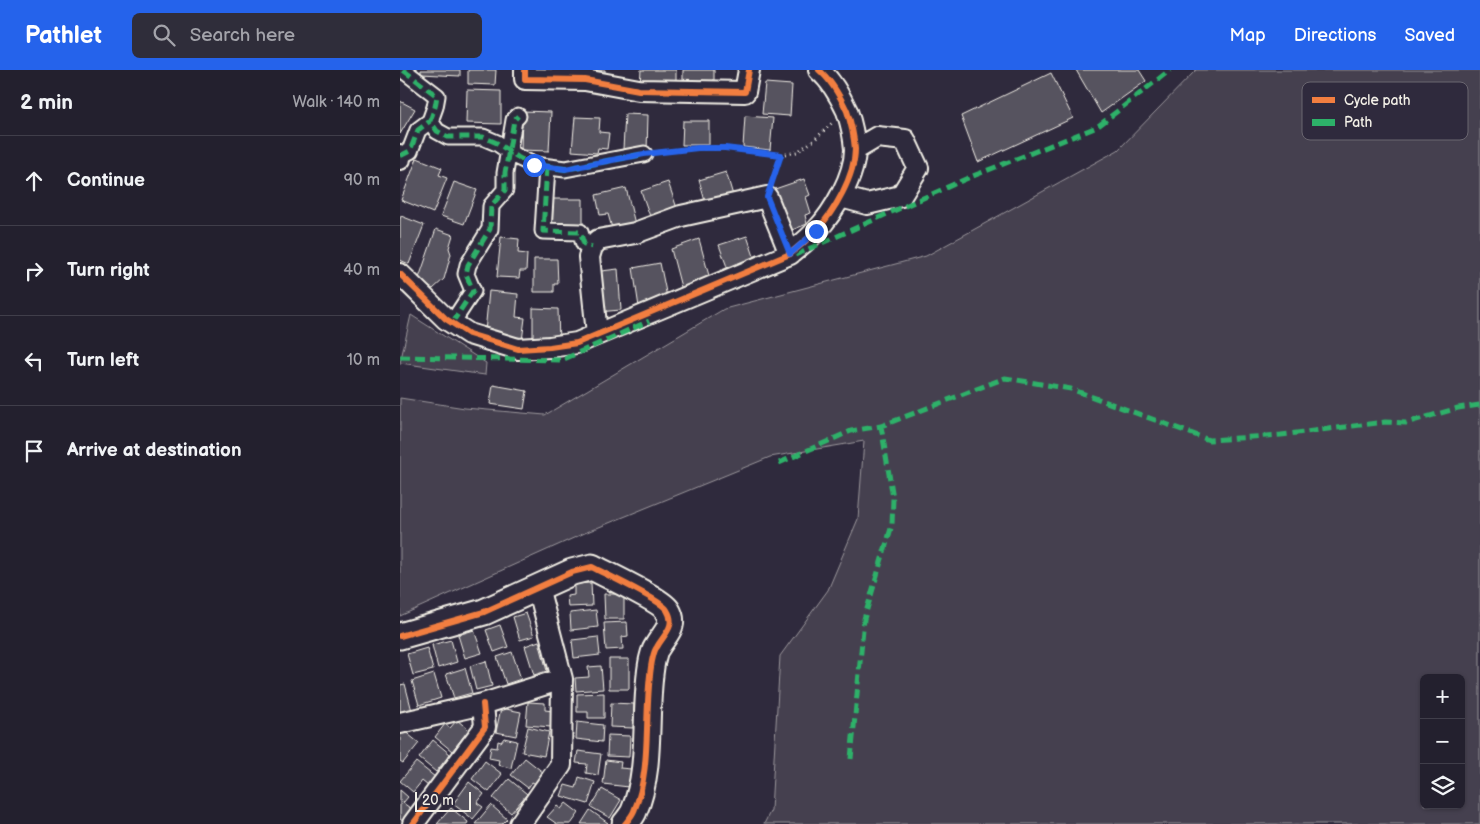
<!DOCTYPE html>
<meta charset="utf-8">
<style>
body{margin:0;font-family:"Balsamiq Sans",sans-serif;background:#2f2d3a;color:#f1f3f6}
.controls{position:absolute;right:15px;bottom:15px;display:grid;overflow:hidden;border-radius:8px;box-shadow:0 1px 4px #0004}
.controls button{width:45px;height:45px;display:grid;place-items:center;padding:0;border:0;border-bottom:1px solid #403e4a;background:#23202e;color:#f1f3f6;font:25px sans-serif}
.scale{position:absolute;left:15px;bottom:12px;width:56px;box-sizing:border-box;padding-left:5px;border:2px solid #f4f1e8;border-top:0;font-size:14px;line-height:18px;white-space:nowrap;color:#f4f1e8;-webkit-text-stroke:4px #2f2a3d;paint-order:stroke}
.stop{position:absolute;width:15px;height:15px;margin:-11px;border:4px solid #2563eb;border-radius:50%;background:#fff}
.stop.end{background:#2563eb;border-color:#fff;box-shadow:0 1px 5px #0008}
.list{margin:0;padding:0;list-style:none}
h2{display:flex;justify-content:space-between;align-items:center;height:65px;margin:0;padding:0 20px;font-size:21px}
h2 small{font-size:16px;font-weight:400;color:#a3a3aa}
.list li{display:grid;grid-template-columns:32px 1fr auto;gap:15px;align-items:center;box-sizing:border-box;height:90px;padding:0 20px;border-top:1px solid #403e4a}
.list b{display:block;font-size:19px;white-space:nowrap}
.list em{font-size:16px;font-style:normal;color:#a3a3aa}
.icon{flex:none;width:28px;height:28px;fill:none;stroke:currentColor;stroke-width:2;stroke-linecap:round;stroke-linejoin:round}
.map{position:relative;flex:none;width:1080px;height:754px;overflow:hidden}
header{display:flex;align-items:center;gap:30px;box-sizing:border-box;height:70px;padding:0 25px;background:#2563eb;color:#fff}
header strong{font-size:24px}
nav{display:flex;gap:28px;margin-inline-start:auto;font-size:18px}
.search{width:350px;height:45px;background:#2f2d3a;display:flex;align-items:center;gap:12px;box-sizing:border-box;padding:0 18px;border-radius:8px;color:#a3a3aa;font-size:19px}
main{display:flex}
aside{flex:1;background:#23202e}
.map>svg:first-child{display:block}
.green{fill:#454050;stroke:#9c989c;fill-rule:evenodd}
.building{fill:#56525f;stroke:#f4f1e8}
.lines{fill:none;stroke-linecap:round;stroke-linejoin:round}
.pedestrian-casing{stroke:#f4f1e8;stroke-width:19}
.minor-casing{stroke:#f4f1e8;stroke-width:24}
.tertiary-casing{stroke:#f4f1e8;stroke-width:29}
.path{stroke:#f4f1e8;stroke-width:3;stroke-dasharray:1 4;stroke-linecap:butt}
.pedestrian{stroke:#2f2a3d;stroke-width:15}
.minor{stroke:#2f2a3d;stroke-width:20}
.tertiary{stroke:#2f2a3d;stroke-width:25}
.quiet{stroke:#2db169;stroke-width:5;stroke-dasharray:10 5;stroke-linecap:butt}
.cycleway-casing{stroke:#2f2a3d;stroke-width:9}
.cycleway{stroke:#f27e40;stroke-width:6}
.route{stroke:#2563eb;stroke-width:6}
.key{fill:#2f2a3d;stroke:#6a6670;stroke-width:1}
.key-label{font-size:14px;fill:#f4f1e8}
</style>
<header>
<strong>Pathlet</strong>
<div class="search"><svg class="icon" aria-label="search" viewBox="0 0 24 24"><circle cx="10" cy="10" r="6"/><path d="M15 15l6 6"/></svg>Search here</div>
<nav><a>Map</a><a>Directions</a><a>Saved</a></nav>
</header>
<main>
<aside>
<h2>2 min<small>Walk · 140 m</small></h2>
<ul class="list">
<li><svg class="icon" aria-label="ahead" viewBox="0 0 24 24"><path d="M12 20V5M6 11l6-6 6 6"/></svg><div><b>Continue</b></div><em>90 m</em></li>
<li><svg class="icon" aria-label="right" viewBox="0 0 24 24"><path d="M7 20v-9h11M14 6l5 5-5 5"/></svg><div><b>Turn right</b></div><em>40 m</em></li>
<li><svg class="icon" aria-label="left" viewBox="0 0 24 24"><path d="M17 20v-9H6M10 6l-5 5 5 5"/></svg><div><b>Turn left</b></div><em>10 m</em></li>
<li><svg class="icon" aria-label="arrive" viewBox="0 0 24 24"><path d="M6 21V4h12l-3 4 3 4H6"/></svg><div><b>Arrive at destination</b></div></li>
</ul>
</aside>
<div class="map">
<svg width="1080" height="754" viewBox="0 0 1080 754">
<rect width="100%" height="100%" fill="#2f2a3d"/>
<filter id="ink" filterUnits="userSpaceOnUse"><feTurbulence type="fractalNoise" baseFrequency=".02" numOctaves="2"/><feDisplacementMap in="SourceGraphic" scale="10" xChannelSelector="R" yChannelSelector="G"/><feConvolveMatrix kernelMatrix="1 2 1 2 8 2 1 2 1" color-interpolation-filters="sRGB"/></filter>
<g filter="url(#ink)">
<!-- green -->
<path class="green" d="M796 0H1080V754H364L371 740 380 586 428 520 458 449 464 371 370 387 187 462 0 546V328L65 338 145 345 324 239 526 186 718 80ZM1024 608H1061V735H1024Z
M11 245 86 293 85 305 0 293Z"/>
<!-- building -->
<path class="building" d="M21 0H60V6L21 4Z
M68 0H96L95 15 68 14Z
M181 0H205V8Z
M241 0H276V15H240Z
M283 0H314V19L283 18Z
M676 0H739L746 11 701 43Z
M651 3 673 48 578 92 561 46Z
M365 13 392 15 390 46 362 44Z
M67 20 101 21V54L66 53Z
M0 31 15 39 0 64Z
M122 41 151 42 149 81 121 80Z
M225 44 248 45 247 81 223 79Z
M345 46 373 48 370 80 343 77Z
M175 47 200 48 199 62 209 63 207 79 198 78 197 83 172 81Z
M283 51H309V75H282Z
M17 88 42 98 39 105 47 108 33 143 1 130Z
M326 102 335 132 307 138 299 110Z
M404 109 410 125 406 127 411 143 405 145 407 154 387 162 372 120Z
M54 112 77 120 64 154 41 146Z
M268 112 279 144 252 152 241 121Z
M226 118 235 154 212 158 208 144 200 145 196 125Z
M151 129H183V159L150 157Z
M1 146 24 155 9 194 0 190V150Z
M36 159 53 165 49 178 51 184 44 209 33 219 18 211Z
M347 166 357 195 330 205 319 175Z
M101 167 119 169 118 183 127 184 126 201H120L119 208 97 207Z
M299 169 311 213 282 221 271 179Z
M134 189H157L158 214H154V222H134Z
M260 193 268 232 239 237 233 198Z
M218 199 221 240 197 242 193 202Z
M89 221 118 224 116 247 125 248 122 271 85 262Z
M133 238 158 239 159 273H133Z
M93 315 127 321 124 339 90 334Z
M191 513 192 536 168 537 167 526 174 525V514Z
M204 524H224V549H205Z
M196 540 198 557 171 560 170 543Z
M126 543 134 566 120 570 113 547Z
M227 552 228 566 222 567 223 579 206 580 204 553Z
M100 555 108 577 94 582 86 560Z
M74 560 82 583 65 588 58 565Z
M198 567 200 585 174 588 172 570Z
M51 570 57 592 38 598 32 575Z
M139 571 147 601 134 605 125 576Z
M27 578 33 600 13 605 7 584Z
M112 582 121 609 106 614 97 587Z
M209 589H229V619H209Z
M86 591 92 616 76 620 70 596Z
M201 596 203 619 176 621 175 608 189 607 188 597Z
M65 598 72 623 54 628 46 604Z
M34 604 41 628 19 635 12 611Z
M5 614 12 641 0 644V615Z
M204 623V648H188V642H177V624Z
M128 632 145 633V640L153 641 151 657 126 655Z
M211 633 234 634 233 658 210 657Z
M101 638 121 642 116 666 96 662Z
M57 650 69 660 52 681 35 667 45 654 50 658Z
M177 652 203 655 202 672 176 669Z
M128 657 149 662 144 686 122 682Z
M3 660 19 673 3 693 0 691V664Z
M208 665 230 666 229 687 207 686Z
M104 668 117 671 111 698 98 695 99 690 89 688 91 677 97 678 98 671 101 672Z
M33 670 50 684 36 702 19 688Z
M178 681 201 684 198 705 186 703 187 694 176 693Z
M125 688 144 703 136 714 132 712 128 718 111 705Z
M206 690 221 692 220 698 231 699 229 717 203 714Z
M85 691 102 704 89 722 72 709Z
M16 692 35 707 28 716 22 711 13 722 0 711Z
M179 707 195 712 188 734 161 726 165 715 176 718Z
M109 709 127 724 111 743 93 728Z
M69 712 84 724 77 733 83 737 73 749 53 734Z
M202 719 221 730 210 748 191 737Z
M0 720 8 727 3 733 13 740 4 752 0 749Z
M166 733 179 743 171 754H157L147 747 157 736 161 739Z
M91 735 107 749 102 754H75Z
M51 738 68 752 67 754H37Z
M190 740 208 753 207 754H181Z"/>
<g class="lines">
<!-- pedestrian casing -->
<g class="pedestrian-casing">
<path id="pedestrian" d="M3 0 37 26 35 37 30 51 37 61 48 67H83L97 73 119 88 134 95 165 99 244 84
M0 86 10 81 18 60 30 51
M147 97 143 161 180 162 184 174 192 177
M52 253 73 221 66 204 68 195 90 159 91 136 105 120V103L114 50 118 46"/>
</g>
<!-- minor casing -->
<g class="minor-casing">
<path id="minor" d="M125 0V9L185 10 239 20 345 22 349 0
M0 85V89
M441 127 467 134 501 126 518 98 505 70 477 67 455 80
M0 204 46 249 69 264 118 279 150 277 177 273 390 184C398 177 408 170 416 161 434 142 455 106 455 79 454 67 451 53 447 41 440 26 432 11 419 0
M197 264 189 187 192 177 198 170 235 163 281 146 367 127 390 184
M0 653 83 634 162 609
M13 754 85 657 83 634
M120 754 161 695 162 609 138 517"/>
</g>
<!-- tertiary casing -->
<g class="tertiary-casing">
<path id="tertiary" d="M0 566 84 542 172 502 192 497C205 504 261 530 267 540 277 556 264 564 257 577 254 580 253 587 252 591 243 638 253 698 234 741 232 746 228 750 225 754"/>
</g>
<!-- path -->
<path class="path" d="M259 82 298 78H325L381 85 373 109
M381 85 397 82 413 71 432 53"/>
<!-- pedestrian -->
<use href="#pedestrian" class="pedestrian"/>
<!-- minor -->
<use href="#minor" class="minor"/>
<!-- tertiary -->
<use href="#tertiary" class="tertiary"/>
<!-- quiet -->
<path class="quiet" d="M3 0 37 26 35 37 30 51 37 61 48 67H83L97 73 119 88 134 95 165 99 244 84
M0 86 10 81 18 60 30 51
M147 97 143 161 180 162 184 174 192 177
M395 185 568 108 697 57 770 0
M52 253 73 221 66 204 68 195 90 159 91 136 105 120V103L114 50 118 46
M0 287 162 290 249 251
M379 393 451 361 481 356 605 308 671 319 809 370 881 365 985 352 1006 353 1058 338 1080 335
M451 689 464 549 492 455 493 428 481 356"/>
<!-- cycleway casing -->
<g class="cycleway-casing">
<path id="cycleway" d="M125 0V9L185 10 239 20 345 22 349 0
M0 204 46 249 69 264 118 279 150 277 177 273 390 184C398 177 408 170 416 161 434 142 455 106 455 79 454 67 451 53 447 41 440 26 432 11 419 0
M0 566 84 542 172 502 192 497C205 504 261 530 267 540 277 556 264 564 257 577 254 580 253 587 252 591 243 638 253 698 234 741 232 746 228 750 225 754
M13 754 85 657 83 634"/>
</g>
<!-- cycleway -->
<use href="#cycleway" class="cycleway"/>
</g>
</g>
<g class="lines" filter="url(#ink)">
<!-- route -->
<path class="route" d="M134 95 165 99 244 84 298 78H325L381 85 367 127 390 184 416 161"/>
</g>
<!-- legend -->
<rect x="902" y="12" width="166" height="58" rx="8" class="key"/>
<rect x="912" y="27" width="23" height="6" fill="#f27e40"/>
<rect x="912" y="49" width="23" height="7" fill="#2db169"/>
<g class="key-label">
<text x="944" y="35">Cycle path</text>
<text x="944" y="57">Path</text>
</g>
</svg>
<div class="controls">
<button>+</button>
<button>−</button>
<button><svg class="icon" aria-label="layers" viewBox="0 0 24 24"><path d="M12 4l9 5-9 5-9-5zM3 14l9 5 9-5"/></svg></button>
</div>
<div class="scale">20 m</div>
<div class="stop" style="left:134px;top:95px"></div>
<div class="stop end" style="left:416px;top:161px"></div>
</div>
</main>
